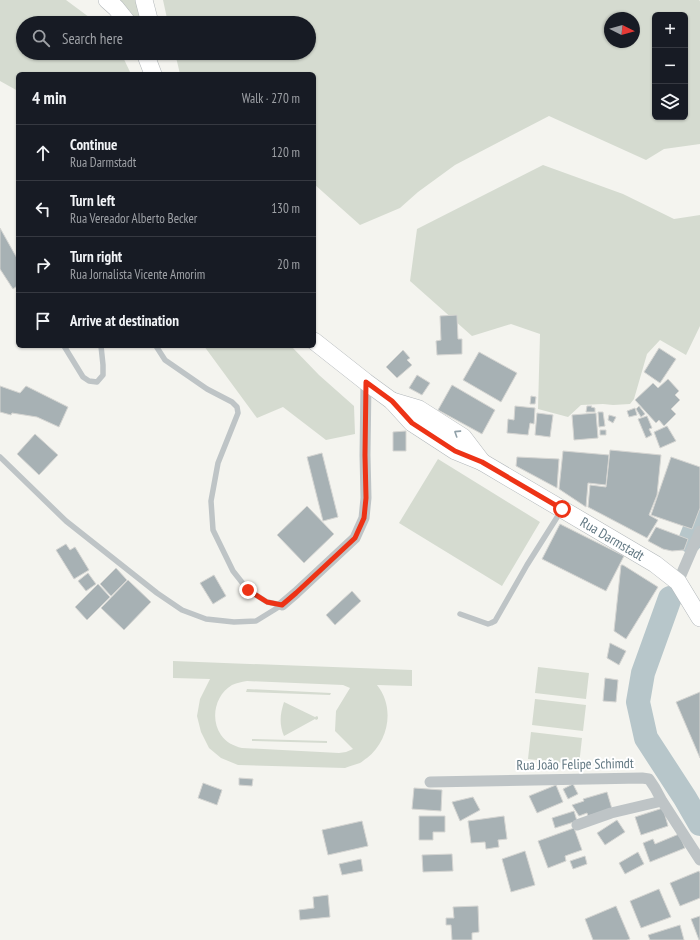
<!DOCTYPE html>
<meta charset="utf-8">
<style>
body{margin:0;font-family:"PT Sans Narrow",sans-serif;background:#20242c;color:#f1f3f6}
.controls{position:absolute;right:12px;top:12px;display:grid;overflow:hidden;border-radius:6px;box-shadow:0 1px 3px #0004}
.controls button{width:36px;height:36px;display:grid;place-items:center;padding:0;border:0;border-bottom:1px solid #363941;background:#171b24;color:#f1f3f6;font:20px sans-serif}
.compass{position:absolute;left:604px;top:12px;width:36px;height:36px;border-radius:50%;background:#171b24;box-shadow:0 1px 3px #0004;rotate:96deg}
.stop{position:absolute;width:12px;height:12px;margin:-9px;border:3px solid #ed3316;border-radius:50%;background:#fff}
.stop.end{background:#ed3316;border-color:#fff;box-shadow:0 1px 4px #0008}
.list{margin:0;padding:0;list-style:none}
h2{display:flex;justify-content:space-between;align-items:center;height:52px;margin:0;padding:0 16px;font-size:17px}
h2 small{font-size:13px;font-weight:400;color:#9ea1a6}
.list li{display:grid;grid-template-columns:26px 1fr auto;gap:12px;align-items:center;box-sizing:border-box;height:56px;padding:0 16px;border-top:1px solid #363941}
.list b{display:block;font-size:15px;white-space:nowrap}
.list p{margin:0;font-size:13px;white-space:nowrap;color:#9ea1a6}
.list em{font-size:13px;font-style:normal;color:#9ea1a6}
.icon{flex:none;width:22px;height:22px;fill:none;stroke:currentColor;stroke-width:2;stroke-linecap:round;stroke-linejoin:round}
.map{position:relative;flex:none;width:700px;height:940px;overflow:hidden}
.search{position:absolute;background:#171b24;box-shadow:0 1px 3px #0004;left:16px;top:16px;width:300px;height:44px;display:flex;align-items:center;gap:10px;box-sizing:border-box;padding:0 14px;border-radius:22px;color:#9ea1a6;font-size:15px}
.panel{position:absolute;background:#171b24;box-shadow:0 1px 3px #0004;left:16px;top:72px;width:300px;height:276px;border-radius:6px}
.map>svg:first-child{display:block}
.green{fill:#d5dbd0;fill-rule:evenodd}
.lines{fill:none;stroke-linecap:round;stroke-linejoin:round}
.river{stroke:#b7c6ca;stroke-width:24}
.building{fill:#a7b1b4;stroke:#d5d5d2}
.primary-casing{stroke:#b2b7ba;stroke-width:18}
.lane{stroke:#bec4c6;stroke-width:5.5}
.street{stroke:#bec4c6;stroke-width:11}
.primary{stroke:#fff;stroke-width:17}
.oneway{stroke:#90a0a8}
.route{stroke:#ed3316;stroke-width:5}
.labels{text-anchor:middle;dominant-baseline:central;stroke-width:4;stroke-linejoin:round;paint-order:stroke}
.street-label{font-size:14px;fill:#617782;stroke:#fff}
</style>
<div class="map">
<svg width="700" height="940" viewBox="0 0 700 940">
<rect width="100%" height="100%" fill="#f4f4ef"/>
<!-- green -->
<path class="green" d="M0 0H66L97 23H23V53H121L131 74H18V91L0 81Z
M119 0H138L144 23H136Z
M163 0H699L700 1V144L664 149 646 160 549 116 455 165 418 192 400 208 360 225 314 184V74H180L175 53H309V23H168ZM655 15H685V117H655ZM610 18H634V42H610Z
M543 165 623 194 674 219 700 215V326L686 355 660 340 647 354 634 399 630 404 613 405 603 404 581 405 568 417 538 409 540 334 511 324 472 336 410 281 417 229Z
M204 346H291L319 375 354 406 355 434 326 440 283 407 257 418Z
M438 459 540 522 502 586 399 523Z
M173 661 412 670V686L377 685C395 707 389 741 367 758 365 759 362 762 360 763 355 765 349 766 345 768L238 765 221 758 209 748 201 732 197 716 200 699 210 679 173 678ZM247 681 343 685 350 688 336 711 335 731 353 749 346 752 339 753 242 748C233 746 226 742 221 735 210 719 215 695 232 685 236 683 241 682 247 681Z
M538 667 589 673 586 699 535 693Z
M247 689 331 693 330 695 246 692Z
M535 699 586 705 583 731 532 725Z
M284 702 315 717 317 716 318 717V719L316 720 315 719 284 736C279 724 280 714 284 702Z
M531 732 582 738 579 765 528 759Z
M252 739 327 741V743L252 741Z"/>
<g class="lines">
<!-- river -->
<path class="river" d="M690 541 700 516
M670 598 643 673 638 702 646 738 685 798 700 824"/>
</g>
<!-- building -->
<path class="building" d="M0 228 18 260V288L17 286 13 289 0 269Z
M457 315 458 339H462V354L437 355 436 341 441 340 440 316Z
M659 348 676 359 660 383 644 372Z
M403 350 410 358 407 360 412 365 397 378 386 367Z
M479 352 517 373 501 402 463 380Z
M417 375 430 383 422 395 409 388Z
M668 379 679 391 675 395 680 400 671 409 676 414 664 426 659 420 656 423 635 400 653 383 658 388Z
M452 385 495 410 482 434 438 410Z
M0 386 20 393 26 386 68 407 59 427 37 417 12 413 11 415 0 412Z
M531 396 536 397 535 404H530Z
M515 406 535 408 534 424 530 423 528 435 507 433 508 419 514 420Z
M587 406H592L591 407 595 408V412H586Z
M639 406 645 414 641 417 636 409Z
M635 408 637 415 629 417 627 411Z
M598 412H603L605 426 599 427Z
M537 413 553 415 550 437 535 435Z
M596 413 598 438 574 440 572 415Z
M609 415 616 417 613 423 608 420Z
M647 416 652 428 649 429 652 435 646 438 638 419Z
M667 426 676 441 660 448 654 432Z
M600 430H606V435H600Z
M406 431V451H393V432Z
M35 434 58 455 39 475 17 454Z
M610 450 661 455 657 495 649 515 658 520 647 538 588 507 590 485 606 487Z
M563 451 609 455 606 485 588 483 586 507 559 489Z
M322 453 338 517 323 521 307 457Z
M517 457 559 459 557 488 516 466Z
M671 457 700 467V508L692 529 651 515Z
M307 506 334 534 304 563 277 535Z
M560 524 624 556 606 591 542 559Z
M656 527 688 539 684 550 672 551 663 549 648 541Z
M66 544 70 550 75 547 89 570 74 579 56 550Z
M621 565H623L658 587 626 639 614 631Z
M116 568 127 580 111 596 100 584Z
M88 573 96 584 86 591 78 581Z
M214 575 226 596 213 604 200 583Z
M128 580 151 602 124 630 101 608Z
M98 584 110 597 87 620 75 607Z
M352 591 361 601 335 625 326 615Z
M610 643 626 651 619 665 607 658Z
M605 678 618 680 616 702 603 701Z
M700 692V758L676 702Z
M239 778 253 779 252 786 239 785Z
M203 783 222 790 217 805 198 798Z
M573 784 578 794 568 799 563 789Z
M556 785 563 802 537 813 529 796Z
M414 788 442 790 441 811 412 809Z
M607 792 612 809 588 816 587 813 579 816 572 805 584 801 583 799Z
M473 797 480 810 460 821 452 802Z
M663 808 668 826 641 835 635 817Z
M574 811 577 821 555 828 552 818Z
M419 816H445V832H433V840H419Z
M504 816 507 839 498 840 499 847 486 849 485 842 471 843 468 821Z
M617 820 625 832 605 845 597 833Z
M362 821 368 846 328 855 322 830Z
M574 828 582 850 565 856 566 861 548 868 538 841Z
M679 834 685 848 650 862 643 843 653 839 655 844Z
M525 851 535 885 511 892 502 859Z
M638 852 644 864 625 874 619 863Z
M452 854 453 871 423 872 422 855Z
M585 856 587 864 573 869 570 861Z
M361 859 363 871 342 875 339 864Z
M699 871 700 873V898L680 906 670 883Z
M659 889 671 917 641 928 630 901Z
M328 895 330 917 300 920 299 910 314 908 313 897Z
M478 906 479 932 472 933V940H452L451 925H446V918H454L453 907Z
M616 906 630 939 627 940H593L585 919Z
M700 916V940H699L691 919Z
M680 925 684 940H650L648 935Z"/>
<g class="lines">
<!-- primary casing -->
<g class="primary-casing">
<g id="primary">
<path d="M107 0 116 8 128 23"/>
<path d="M144 0 150 23"/>
<path d="M145 53 153 74"/>
<path id="s1" d="M314 341 366 382 392 401 412 423 455 451 482 462 655 564 678 582 700 618"/>
<path d="M392 401 419 409 463 437 482 462"/>
</g>
</g>
<!-- lane -->
<path class="lane" d="M64 346 83 377 89 381 97 382 103 375V365L101 346
M156 346 165 360 207 389 232 402 237 407 238 413 218 463 211 501 213 530 233 571 248 590 267 602 282 605
M0 457 66 521 157 593 182 610 206 619 234 622 256 621 282 605
M460 614 488 624 491 623 495 621 527 565 561 511"/>
<!-- street -->
<path class="street" d="M678 582 700 531
M282 605 296 593 355 538 364 518 366 498 365 455 366 382
M430 782 642 778 649 779 655 788 662 801 700 860
M577 825 611 813 662 801"/>
<!-- primary -->
<use href="#primary" class="primary"/>
</g>
<!-- one-way arrows -->
<defs><path id="oneway-chevron" d="M-2-3.5L2.5 0L-2 3.5" fill="none" stroke-width="1.6" stroke-linecap="round" stroke-linejoin="round"/></defs>
<use class="oneway" href="#oneway-chevron" transform="translate(457 433) rotate(-147)"/>
<g class="lines">
<!-- route -->
<path class="route" d="M248 590 267 602 282 605 296 593 355 538 364 518 366 498 365 455 366 382 392 401 412 423 455 451 482 462 562 509"/>
</g>
<g class="labels">
<!-- street labels -->
<g class="street-label">
<text stroke="none"><textPath href="#s1" startOffset="360">Rua Darmstadt</textPath></text>
<text transform="translate(575 764) rotate(-1)">Rua João Felipe Schimdt</text>
</g>
</g>
</svg>
<div class="controls">
<button>+</button>
<button>−</button>
<button><svg class="icon" aria-label="layers" viewBox="0 0 24 24"><path d="M12 4l9 5-9 5-9-5zM3 14l9 5 9-5"/></svg></button>
</div>
<svg class="compass" viewBox="-18 -18 36 36"><path d="M0-13l5 13h-10z" fill="#e53935"/><path d="M0 13l5-13h-10z" fill="#9ea1a6"/></svg>
<div class="stop" style="left:562px;top:509px"></div>
<div class="stop end" style="left:248px;top:590px"></div>
<div class="search"><svg class="icon" aria-label="search" viewBox="0 0 24 24"><circle cx="10" cy="10" r="6"/><path d="M15 15l6 6"/></svg>Search here</div>
<section class="panel">
<h2>4 min<small>Walk · 270 m</small></h2>
<ul class="list">
<li><svg class="icon" aria-label="ahead" viewBox="0 0 24 24"><path d="M12 20V5M6 11l6-6 6 6"/></svg><div><b>Continue</b><p>Rua Darmstadt</p></div><em>120 m</em></li>
<li><svg class="icon" aria-label="left" viewBox="0 0 24 24"><path d="M17 20v-9H6M10 6l-5 5 5 5"/></svg><div><b>Turn left</b><p>Rua Vereador Alberto Becker</p></div><em>130 m</em></li>
<li><svg class="icon" aria-label="right" viewBox="0 0 24 24"><path d="M7 20v-9h11M14 6l5 5-5 5"/></svg><div><b>Turn right</b><p>Rua Jornalista Vicente Amorim</p></div><em>20 m</em></li>
<li><svg class="icon" aria-label="arrive" viewBox="0 0 24 24"><path d="M6 21V4h12l-3 4 3 4H6"/></svg><div><b>Arrive at destination</b></div></li>
</ul>
</section>
</div>
